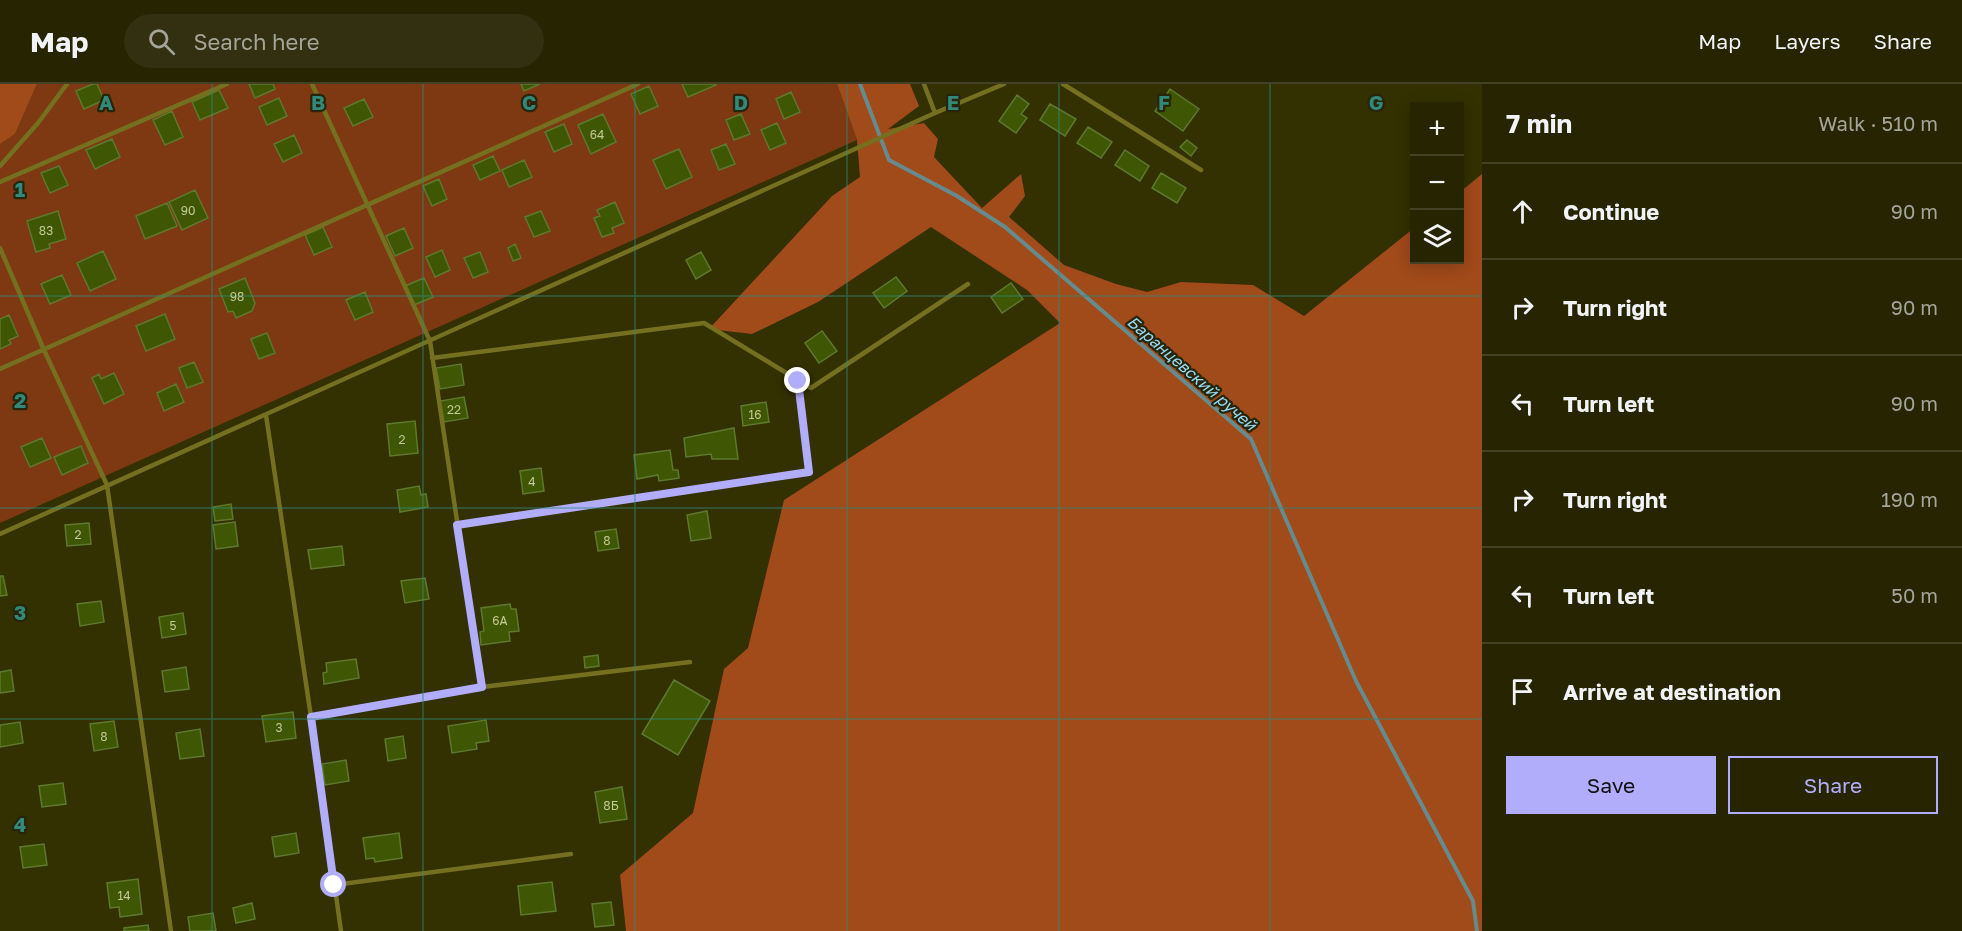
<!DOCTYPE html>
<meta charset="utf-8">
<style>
body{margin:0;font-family:"Golos Text",sans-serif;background:#323010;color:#f1f3f6}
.controls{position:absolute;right:18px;top:18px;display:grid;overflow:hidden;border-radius:0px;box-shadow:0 3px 15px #0003}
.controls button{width:54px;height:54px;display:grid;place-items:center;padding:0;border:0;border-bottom:2px solid #424123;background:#262401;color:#f1f3f6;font:30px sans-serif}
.stop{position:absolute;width:18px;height:18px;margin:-14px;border:4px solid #b1adfa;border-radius:50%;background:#fff}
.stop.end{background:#b1adfa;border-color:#fff;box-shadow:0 2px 6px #0008}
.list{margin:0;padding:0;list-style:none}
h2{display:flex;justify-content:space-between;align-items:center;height:78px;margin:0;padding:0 24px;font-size:26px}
h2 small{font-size:20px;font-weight:400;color:#a4a499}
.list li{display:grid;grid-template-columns:39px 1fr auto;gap:18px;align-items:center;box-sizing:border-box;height:96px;padding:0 24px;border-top:2px solid #424123}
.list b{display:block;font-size:22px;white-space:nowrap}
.list em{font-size:20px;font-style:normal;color:#a4a499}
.actions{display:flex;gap:12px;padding:18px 24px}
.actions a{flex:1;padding:14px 0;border:2px solid #b1adfa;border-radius:0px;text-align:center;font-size:21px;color:#b1adfa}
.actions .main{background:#b1adfa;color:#111}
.icon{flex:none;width:33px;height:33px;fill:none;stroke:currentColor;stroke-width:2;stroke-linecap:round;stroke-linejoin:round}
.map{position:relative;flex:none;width:1482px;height:847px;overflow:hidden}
header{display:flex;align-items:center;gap:36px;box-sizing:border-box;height:84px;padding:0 30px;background:#262401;border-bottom:2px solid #424123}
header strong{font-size:28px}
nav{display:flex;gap:33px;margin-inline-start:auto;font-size:21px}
.search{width:420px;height:54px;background:#323010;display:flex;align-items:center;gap:15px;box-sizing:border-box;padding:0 21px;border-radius:33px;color:#a4a499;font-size:22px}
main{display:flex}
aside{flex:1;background:#262401}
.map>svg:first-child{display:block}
.green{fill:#7e3912}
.forest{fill:#a14a1a}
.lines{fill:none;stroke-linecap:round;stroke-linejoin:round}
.stream{stroke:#678b8d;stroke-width:4}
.building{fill:#3f5704;stroke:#5e782e;stroke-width:1.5}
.lane{stroke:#75701f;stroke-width:4.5}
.route{stroke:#b1adfa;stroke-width:8}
.grid{fill:none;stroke:#31887b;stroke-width:1.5;stroke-opacity:0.55}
.labels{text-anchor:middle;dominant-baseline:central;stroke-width:4.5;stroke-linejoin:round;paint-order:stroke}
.number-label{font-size:12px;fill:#c3c896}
.water-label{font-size:16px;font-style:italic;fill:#99dbf7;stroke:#27260b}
.grid-label{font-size:20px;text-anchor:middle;font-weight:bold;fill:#31887b;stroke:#27260b;stroke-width:4.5;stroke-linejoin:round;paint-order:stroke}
</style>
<header>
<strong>Map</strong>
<div class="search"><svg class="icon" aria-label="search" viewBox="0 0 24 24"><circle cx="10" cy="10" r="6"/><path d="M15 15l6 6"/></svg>Search here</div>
<nav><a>Map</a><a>Layers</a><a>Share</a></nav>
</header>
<main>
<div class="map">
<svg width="1482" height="847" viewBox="0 0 1482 847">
<rect width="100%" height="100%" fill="#333001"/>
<!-- green -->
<path class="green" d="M37 0H837L857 56 0 439V60L15 50Z"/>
<!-- forest -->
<path class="forest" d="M0 0H37L15 50 0 60Z
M837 0H910L919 22 888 45 924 39 938 55 934 73 982 124 1021 90 1025 112 1009 133 1064 181 1116 200 1147 208 1181 198 1253 201 1304 232 1414 144V176H1460V108L1482 90V847H626L620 791 693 729 724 585 748 564 784 416 1060 239 1027 206 931 143 818 218 752 250 709 245 832 112 860 93 857 56Z"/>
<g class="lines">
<!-- stream -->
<path class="stream" d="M860 0 889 76 957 112 1005 143 1251 355 1356 597 1473 817 1477 847"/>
</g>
<!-- building -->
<path class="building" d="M93 0H97L104 16 84 25 76 7Z
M249 0H273L275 5 255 14Z
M521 0H540L524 7Z
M682 0H716V1L688 13Z
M649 2 658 22 640 30 631 10Z
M1170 5 1199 25 1183 47 1155 27Z
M219 6 228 24 200 36 192 18Z
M791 8 800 28 784 35 776 15Z
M1017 11 1029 20 1021 30 1027 34 1016 49 999 37Z
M279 14 287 32 267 41 259 23Z
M364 15 373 33 353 42 344 24Z
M1050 20 1076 35 1065 52 1040 36Z
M172 27 183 53 165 61 153 36Z
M603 30 616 58 591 70 578 41Z
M741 30 750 50 734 56 726 36Z
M777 39 786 59 770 66 761 46Z
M564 40 572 60 554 68 545 48Z
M1088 43 1112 58 1101 74 1077 59Z
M294 51 302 69 283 78 274 60Z
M112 55 120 73 95 85 86 66Z
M1187 56 1197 64 1191 72 1180 63Z
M726 60 735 80 719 86 711 66Z
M679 65 692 93 666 105 653 76Z
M1125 66 1149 82 1140 97 1115 81Z
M493 72 500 87 480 96 473 81Z
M524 76 532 93 509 103 502 86Z
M59 82 68 101 50 109 41 89Z
M1161 89 1186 104 1177 119 1152 104Z
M439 95 447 115 432 122 423 102Z
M195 106 208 134 182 146 169 118Z
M615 118 624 139 612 144 614 149 602 153 594 134 600 132 597 126Z
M167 119 177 142 145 155 136 132Z
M58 127 66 155 49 160 50 164 36 168 27 137Z
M541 127 550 147 534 153 525 133Z
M323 143 332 163 314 171 305 151Z
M404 144 413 164 395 172 386 152Z
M515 160 521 174 513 177 508 164Z
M442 166 450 186 435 193 426 173Z
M103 167 116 195 90 207 77 179Z
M480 168 488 188 473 194 464 174Z
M701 168 711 186 696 195 686 176Z
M62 191 71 211 50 220 41 200Z
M896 193 907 207 884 224 873 209Z
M245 194 255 219 252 227 236 234 233 227 228 228 219 205Z
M424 194 433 213 414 221 405 202Z
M1011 199 1023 215 1002 229 991 213Z
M365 208 373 228 355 236 346 216Z
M165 230 175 255 146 267 136 242Z
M9 231 18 252 9 256 11 260 0 265V235Z
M822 247 837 267 819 279 805 259Z
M267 249 275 269 259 275 251 255Z
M194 278 203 298 187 304 179 284Z
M461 280 464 301 440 305 436 284Z
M114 289 124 310 104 320 92 294 99 290 101 295Z
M176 300 184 318 164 327 157 309Z
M464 313 468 334 444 338 440 317Z
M766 318 769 338 743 342 741 322Z
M415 337 418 369 390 372 387 340Z
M734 344 738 375H712L711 370 686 373 684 354Z
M42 354 51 374 30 383 21 363Z
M81 362 88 379 62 391 54 373Z
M670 366 673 386H678L679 394 659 397 658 391 637 395 634 371Z
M541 384 544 407 523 410 520 387Z
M419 402 421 411 426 410 428 423 400 428 397 406Z
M231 420 233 435 215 437 213 423Z
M707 427 711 454 691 457 687 431Z
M235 438 238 462 216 465 213 441Z
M89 439 91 460 67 462 65 441Z
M616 445 619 464 598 467 595 448Z
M342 462 344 481 311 485 308 466Z
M0 492H3L7 511 0 512Z
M425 494 429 515 405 519 401 497Z
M101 517 104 538 80 542 77 520Z
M510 520 511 525H516L519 547 509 548 510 557 481 561 480 548 484 547 481 524Z
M183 529 186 550 162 554 159 533Z
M598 571 599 582 585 584 584 573Z
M356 575 359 594 324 600 323 589 327 588 326 579Z
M186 583 189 605 165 608 162 587Z
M11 586 14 607 0 609V588Z
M674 596 710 617 678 671 642 650Z
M293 628 296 654 266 658 262 632Z
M486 636 489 657 476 659 477 665 452 669 448 642Z
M114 637 118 663 94 667 90 640Z
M20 638 23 659 0 663V641Z
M200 645 204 672 180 675 176 649Z
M403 652 406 674 388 677 385 655Z
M346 676 349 697 325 701 322 680Z
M63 699 66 720 42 723 39 702Z
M622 703 627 735 600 739 595 708Z
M296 749 299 769 275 773 272 753Z
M399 749 402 774 375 778 374 774 366 775 363 754Z
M44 760 47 781 23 784 20 763Z
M138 795 142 830 120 833 119 823 110 824 107 799Z
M552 798 556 827 521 831 518 802Z
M611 818 614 841 595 843 592 820Z
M252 819 255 835 236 839 233 824Z
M213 829 216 847H190L188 833Z
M148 841 149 847H124V844Z"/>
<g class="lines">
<!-- lane -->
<path class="lane" d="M312 0 430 257 482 603
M1063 0 1201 86
M935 29 1004 0
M0 82 38 39 67 0
M0 98 227 0
M0 164 44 266 107 401 171 847
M432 274 704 239 811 304 968 200
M0 285 638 0
M266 331 311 633 482 603 690 578
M457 441 809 388 798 297
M0 450 935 29 924 0
M311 633 341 847
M334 801 571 770"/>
</g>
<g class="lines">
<!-- route -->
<path class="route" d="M334 801 311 633 482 603 457 441 809 388 798 297"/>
</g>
<!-- grid -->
<path class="grid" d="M212 0V847M423 0V847M635 0V847M847 0V847M1059 0V847M1270 0V847M0 212H1482M0 424H1482M0 635H1482"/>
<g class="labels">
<!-- number labels -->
<g class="number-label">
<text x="597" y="50">64</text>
<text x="188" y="126">90</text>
<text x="46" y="146">83</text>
<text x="237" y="212">98</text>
<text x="454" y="325">22</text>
<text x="755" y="330">16</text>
<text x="402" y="355">2</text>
<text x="532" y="397">4</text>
<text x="78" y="450">2</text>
<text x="607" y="456">8</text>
<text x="500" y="536">6А</text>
<text x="173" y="541">5</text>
<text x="279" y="643">3</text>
<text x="104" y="652">8</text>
<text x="611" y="721">8Б</text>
<text x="124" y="811">14</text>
</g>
<!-- water labels -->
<g class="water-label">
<text transform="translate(1192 289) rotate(41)">Баранцевский ручей</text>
</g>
</g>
<g class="grid-label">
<text x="106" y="26">A</text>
<text x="318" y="26">B</text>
<text x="529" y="26">C</text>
<text x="741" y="26">D</text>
<text x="953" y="26">E</text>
<text x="1164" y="26">F</text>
<text x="1376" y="26">G</text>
<text x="20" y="113">1</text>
<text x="20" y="324">2</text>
<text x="20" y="536">3</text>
<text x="20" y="748">4</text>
</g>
</svg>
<div class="controls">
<button>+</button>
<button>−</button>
<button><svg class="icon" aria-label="layers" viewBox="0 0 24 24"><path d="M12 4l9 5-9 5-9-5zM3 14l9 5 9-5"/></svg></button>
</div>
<div class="stop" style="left:334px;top:801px"></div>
<div class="stop end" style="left:798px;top:297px"></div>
</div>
<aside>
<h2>7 min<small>Walk · 510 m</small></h2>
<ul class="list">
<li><svg class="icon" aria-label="ahead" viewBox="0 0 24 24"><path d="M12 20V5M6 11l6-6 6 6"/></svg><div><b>Continue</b></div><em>90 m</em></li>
<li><svg class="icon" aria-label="right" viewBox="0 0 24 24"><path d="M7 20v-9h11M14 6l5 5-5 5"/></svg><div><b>Turn right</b></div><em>90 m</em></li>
<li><svg class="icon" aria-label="left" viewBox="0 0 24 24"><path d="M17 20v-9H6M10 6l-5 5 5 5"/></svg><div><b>Turn left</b></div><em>90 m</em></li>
<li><svg class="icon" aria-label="right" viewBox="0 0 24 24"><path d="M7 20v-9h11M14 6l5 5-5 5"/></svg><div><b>Turn right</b></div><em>190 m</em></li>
<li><svg class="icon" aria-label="left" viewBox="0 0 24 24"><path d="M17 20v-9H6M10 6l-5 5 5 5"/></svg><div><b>Turn left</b></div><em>50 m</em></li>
<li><svg class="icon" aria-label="arrive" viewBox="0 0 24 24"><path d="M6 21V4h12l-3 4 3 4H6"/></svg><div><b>Arrive at destination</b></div></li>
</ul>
<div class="actions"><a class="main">Save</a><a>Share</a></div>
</aside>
</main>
